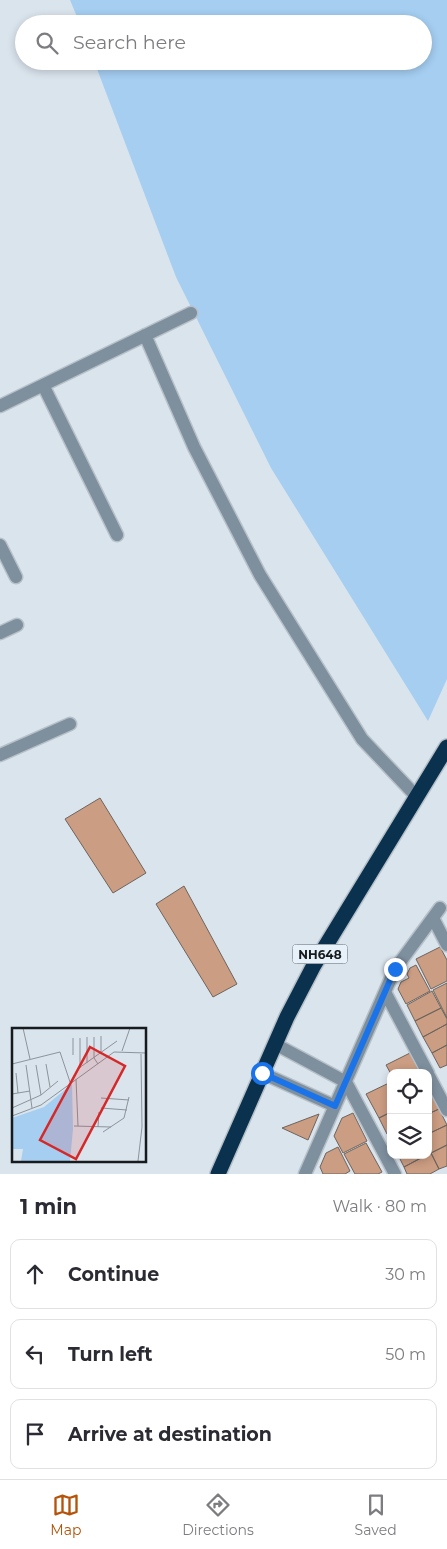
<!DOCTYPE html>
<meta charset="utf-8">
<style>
body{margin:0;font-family:Montserrat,sans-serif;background:#f2f2f3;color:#2b2b33}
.controls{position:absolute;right:15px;bottom:15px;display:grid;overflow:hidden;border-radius:10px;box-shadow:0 2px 8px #0003}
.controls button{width:45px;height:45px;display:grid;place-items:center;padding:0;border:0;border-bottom:1px solid #e1e1e2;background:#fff;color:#2b2b33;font:25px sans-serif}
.stop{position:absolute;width:15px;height:15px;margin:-11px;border:4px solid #1a73e8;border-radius:50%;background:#fff}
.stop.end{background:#1a73e8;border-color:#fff;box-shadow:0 1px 5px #0008}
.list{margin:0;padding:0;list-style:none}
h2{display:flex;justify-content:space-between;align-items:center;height:65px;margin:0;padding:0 20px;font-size:21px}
h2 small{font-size:16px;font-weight:400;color:#7c7c81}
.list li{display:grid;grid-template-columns:32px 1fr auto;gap:15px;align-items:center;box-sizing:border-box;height:70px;margin:0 10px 10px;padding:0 10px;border:1px solid #e1e1e2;border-radius:10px}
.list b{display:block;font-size:19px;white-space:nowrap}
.list em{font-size:16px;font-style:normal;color:#7c7c81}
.icon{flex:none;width:28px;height:28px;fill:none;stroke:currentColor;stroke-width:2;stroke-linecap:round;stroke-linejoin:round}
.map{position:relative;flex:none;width:447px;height:1174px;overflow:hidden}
.search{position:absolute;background:#fff;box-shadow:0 2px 8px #0003;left:15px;right:15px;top:15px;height:55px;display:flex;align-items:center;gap:12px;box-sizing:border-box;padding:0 18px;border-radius:28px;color:#7c7c81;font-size:19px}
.sheet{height:305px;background:#fff}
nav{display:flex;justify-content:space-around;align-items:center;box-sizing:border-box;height:70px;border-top:1px solid #e1e1e2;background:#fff;font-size:14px;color:#7c7c81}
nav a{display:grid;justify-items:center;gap:2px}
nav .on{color:#b45309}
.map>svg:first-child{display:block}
.green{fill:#a5cef1}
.building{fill:#cb9d82;stroke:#6e645e}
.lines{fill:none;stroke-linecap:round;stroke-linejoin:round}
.street-casing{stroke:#b7c0c8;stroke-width:15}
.highway-casing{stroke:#b7c0c8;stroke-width:18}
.street{stroke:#7e8f9e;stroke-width:12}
.highway{stroke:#0a324e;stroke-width:15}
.route{stroke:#1a73e8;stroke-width:6}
.labels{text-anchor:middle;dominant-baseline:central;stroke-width:4;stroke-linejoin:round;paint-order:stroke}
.shield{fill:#e7f1fa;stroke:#555b60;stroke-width:1}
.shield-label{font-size:12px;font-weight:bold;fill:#171b1e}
.inset-road{fill:none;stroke:#8c949a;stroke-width:1}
.view{fill:#d62828;fill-opacity:0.15;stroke:#d62828;stroke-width:2.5}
.inset-edge{fill:none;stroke:#171b1e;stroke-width:2.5}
</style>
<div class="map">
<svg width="447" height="1174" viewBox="0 0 447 1174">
<rect width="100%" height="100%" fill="#dae4ed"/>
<!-- green -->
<path class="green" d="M70 0H447V679L428 721 271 468 176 277 94 61H423V24H80Z"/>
<!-- building -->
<path class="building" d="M100 798 146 873 113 893 65 819Z
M184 886 237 984 213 997 156 904Z
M440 947 447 960V981L431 989 416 959Z
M416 965 430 991 406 1004 398 989 401 982 409 978 407 974 410 968Z
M447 983V1018L433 990Z
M432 991 441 1008 415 1021 407 1005Z
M441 1008 447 1019V1024L423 1037 415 1021Z
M447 1024V1045L432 1053 423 1037Z
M447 1045V1065L440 1068 432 1053Z
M410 1053 420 1073 391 1074 386 1065Z
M391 1082V1112L379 1118 366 1094Z
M430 1092 439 1109 428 1114V1093Z
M439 1109 447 1125 428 1134V1114Z
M391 1112V1133L387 1134 379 1118Z
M353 1113 367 1141 343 1153 334 1136 342 1118Z
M319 1114 308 1140 282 1128Z
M447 1125V1145L431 1153 428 1148V1134Z
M366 1143 382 1172 378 1174H355L344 1154Z
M447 1145V1166L439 1169 431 1153Z
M338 1147 350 1171 345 1174H323L320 1167 326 1153Z
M431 1153 439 1169 430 1174H407L404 1167Z
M398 1155H426L404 1167Z"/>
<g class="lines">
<!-- street casing -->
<g class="street-casing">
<path id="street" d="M145 335 194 447 260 575 362 739 417 797
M43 385 117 535
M0 406 191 313
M0 545 16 577
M0 633 17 625
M0 755 70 724
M433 918 447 945
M385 992 428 1073
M275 1044 346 1082 395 1174
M262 1073 335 1106
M428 1074 447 1110
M305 1174 395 969 440 908"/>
</g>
<!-- highway casing -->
<g class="highway-casing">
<path id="highway" d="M218 1174 287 1017 314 965 447 747"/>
</g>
<!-- street -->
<use href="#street" class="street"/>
<!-- highway -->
<use href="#highway" class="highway"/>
</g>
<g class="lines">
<!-- route -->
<path class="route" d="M262 1073 335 1106 395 969"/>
</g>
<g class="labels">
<!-- shield labels -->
<rect class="shield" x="292.5" y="944.5" width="55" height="19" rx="4"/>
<g class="shield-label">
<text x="320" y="954">NH648</text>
</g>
</g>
<!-- overview -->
<g transform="translate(12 1028)">
<rect width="134" height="134" fill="#dae4ed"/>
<path d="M60 56 61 101 58 133H9L11 121H0V90L32 79Z" fill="#a5cef1"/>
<path class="inset-road" d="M11 0 18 31M82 9V30L86 36M110 23 118 0M89 24V8M61 27V10M75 35V9M0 36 48 24 58 54M34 36 38 59M14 37 20 80M24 37 29 67M67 40 105 13M68 40V10M4 45 6 65M64 51 66 98M0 66 18 63M89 70 117 72M0 80 29 67 46 53M89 80 115 82M0 88 29 77 102 24 134 25M62 98 99 99M86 99 87 84M91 104 112 90 117 69M126 133 130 99 129 26"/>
<path class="view" d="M78 19 113 38 64 131 28 112Z"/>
<rect width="134" height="134" class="inset-edge"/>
</g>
</svg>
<div class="controls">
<button><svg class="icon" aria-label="locate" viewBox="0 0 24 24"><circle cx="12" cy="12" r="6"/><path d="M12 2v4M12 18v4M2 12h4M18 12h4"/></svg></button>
<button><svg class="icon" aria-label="layers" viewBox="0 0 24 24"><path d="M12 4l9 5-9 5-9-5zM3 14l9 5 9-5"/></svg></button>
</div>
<div class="stop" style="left:262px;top:1073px"></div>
<div class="stop end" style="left:395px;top:969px"></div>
<div class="search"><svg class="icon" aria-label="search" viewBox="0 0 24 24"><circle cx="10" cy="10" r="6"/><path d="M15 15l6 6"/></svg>Search here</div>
</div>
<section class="sheet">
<h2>1 min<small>Walk · 80 m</small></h2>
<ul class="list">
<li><svg class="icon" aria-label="ahead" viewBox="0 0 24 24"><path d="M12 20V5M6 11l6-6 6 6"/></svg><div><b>Continue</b></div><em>30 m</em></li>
<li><svg class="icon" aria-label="left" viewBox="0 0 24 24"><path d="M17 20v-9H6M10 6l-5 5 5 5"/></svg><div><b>Turn left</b></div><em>50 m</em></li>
<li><svg class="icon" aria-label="arrive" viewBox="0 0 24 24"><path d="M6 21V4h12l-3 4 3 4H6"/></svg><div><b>Arrive at destination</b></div></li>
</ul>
</section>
<nav>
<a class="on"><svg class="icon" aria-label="map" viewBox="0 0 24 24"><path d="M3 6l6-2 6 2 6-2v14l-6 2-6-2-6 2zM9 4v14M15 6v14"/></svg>Map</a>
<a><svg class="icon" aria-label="directions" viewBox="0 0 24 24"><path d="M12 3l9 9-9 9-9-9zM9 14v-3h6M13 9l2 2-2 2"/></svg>Directions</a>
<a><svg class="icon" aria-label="saved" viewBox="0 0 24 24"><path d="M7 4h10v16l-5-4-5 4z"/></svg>Saved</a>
</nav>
